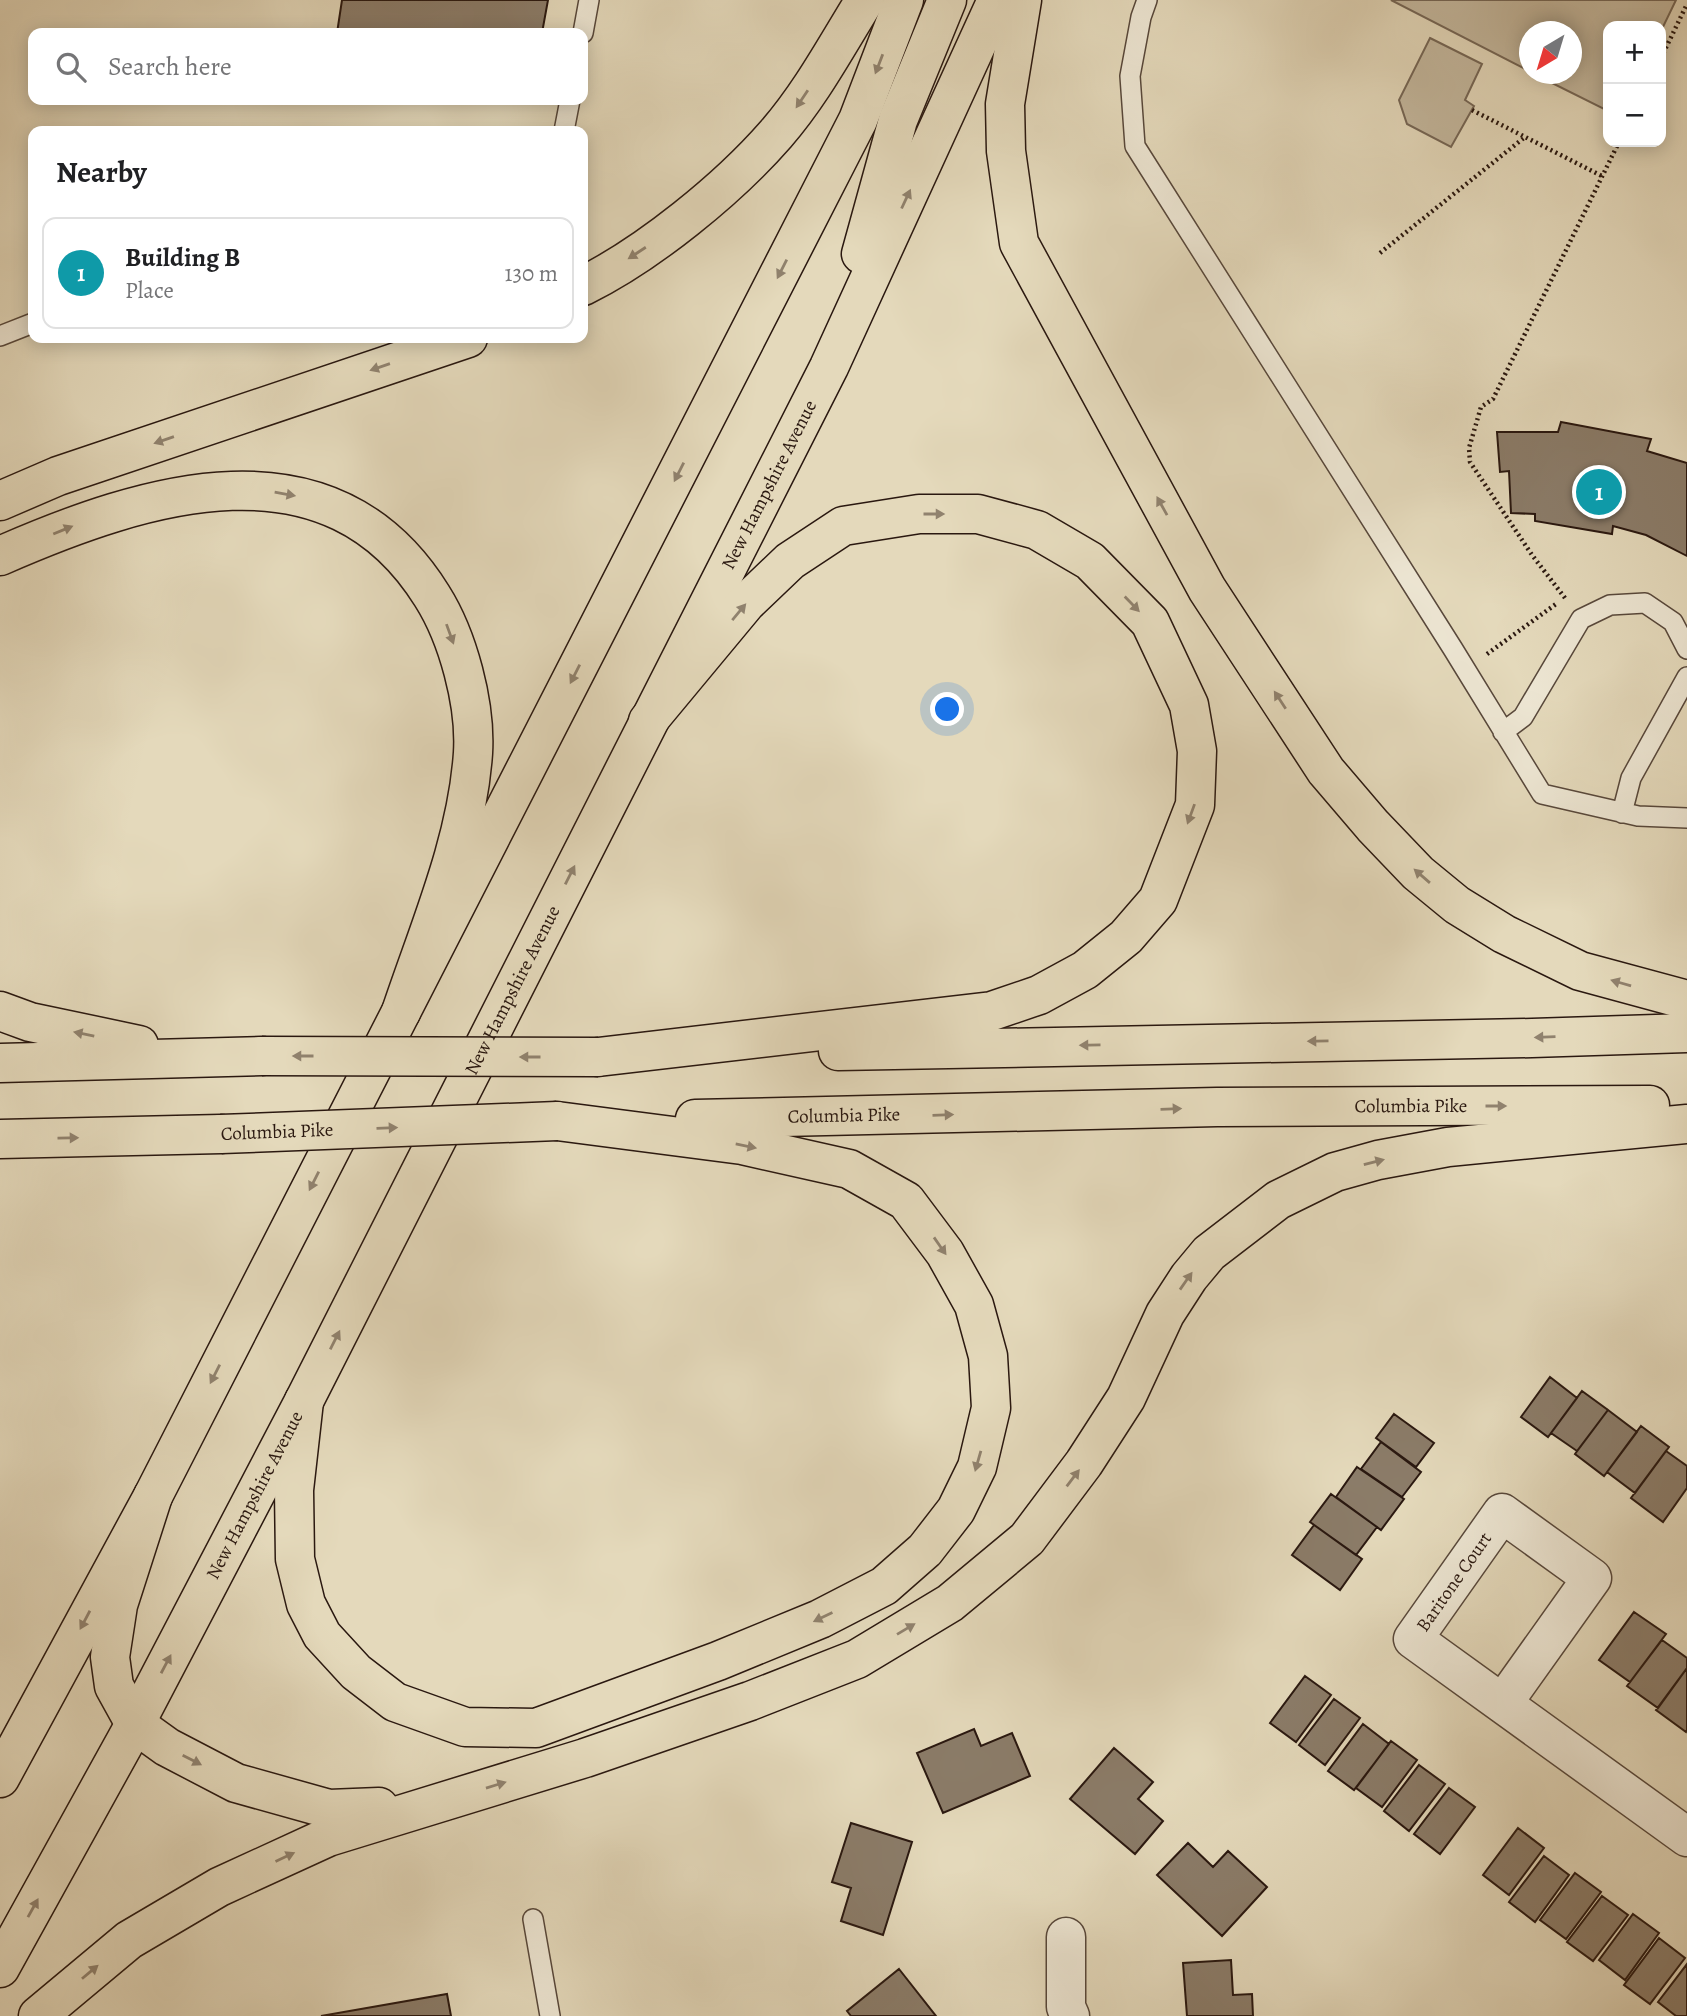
<!DOCTYPE html>
<meta charset="utf-8">
<style>
body{margin:0;font-family:Alegreya,serif;background:#f6f6f6;color:#202124}
.controls{position:absolute;right:21px;top:21px;display:grid;overflow:hidden;border-radius:14px;box-shadow:0 4px 18px #0003}
.controls button{width:63px;height:63px;display:grid;place-items:center;padding:0;border:0;border-bottom:2px solid #e0e0e0;background:#fff;color:#202124;font:35px sans-serif}
.compass{position:absolute;left:1519px;top:21px;width:63px;height:63px;border-radius:50%;background:#fff;box-shadow:0 4px 18px #0003;rotate:218deg}
.you{position:absolute;left:948px;top:710px;width:24px;height:24px;margin:-18px;border:5px solid #fff;border-radius:50%;background:#1a73e8;box-shadow:0 0 0 10px #1a73e833}
.badge{display:grid;place-items:center;width:46px;height:46px;border-radius:50%;background:#d93025;color:#fff;font-size:23px;font-weight:700}
.pin{position:absolute;translate:-50% -50%;border:4px solid #fff;box-shadow:0 2px 7px #0006}
.list{margin:0;padding:0;list-style:none}
h2{display:flex;justify-content:space-between;align-items:center;height:91px;margin:0;padding:0 28px;font-size:30px}
h2 small{font-size:23px;font-weight:400;color:#757577}
.list li{display:grid;grid-template-columns:46px 1fr auto;gap:21px;align-items:center;box-sizing:border-box;height:112px;margin:0 14px 14px;padding:0 14px;border:2px solid #e0e0e0;border-radius:14px}
.list b{display:block;font-size:26px;white-space:nowrap}
.list p{margin:0;font-size:23px;white-space:nowrap;color:#757577}
.list em{font-size:23px;font-style:normal;color:#757577}
.icon{flex:none;width:38px;height:38px;fill:none;stroke:currentColor;stroke-width:2;stroke-linecap:round;stroke-linejoin:round}
.map{position:relative;flex:none;width:1687px;height:2016px;overflow:hidden}
.search{position:absolute;background:#fff;box-shadow:0 4px 18px #0003;left:28px;top:28px;width:560px;height:77px;display:flex;align-items:center;gap:18px;box-sizing:border-box;padding:0 24px;border-radius:14px;color:#757577;font-size:26px}
.panel{position:absolute;background:#fff;box-shadow:0 4px 18px #0003;left:28px;top:126px;width:560px;height:217px;border-radius:14px}
.map>svg:first-child{display:block}
.green{fill:#c4b89e;stroke:#776857;stroke-width:2}
.building{fill:#8b7c69;stroke:#2a1810;stroke-width:2}
.lines{fill:none;stroke-linecap:round;stroke-linejoin:round}
.service-casing{stroke:#58483b;stroke-width:22}
.minor-casing{stroke:#58483b;stroke-width:41}
.primary-casing{stroke:#2a1810;stroke-width:41}
.trunk-casing{stroke:#2a1810;stroke-width:41}
.path{stroke:#2a1810;stroke-width:4.5;stroke-dasharray:2 3.5;stroke-linecap:butt}
.service{stroke:#ede6d3;stroke-width:19}
.minor{stroke:#ede6d3;stroke-width:38}
.primary{stroke:#e4d9bb;stroke-width:38}
.trunk{stroke:#e4d9bb;stroke-width:38}
.trunk-bridge-casing{stroke:#2a1810;stroke-width:41;stroke-linecap:butt}
.trunk-bridge{stroke:#e4d9bb;stroke-width:38}
.oneway{fill:#90826e}
.labels{text-anchor:middle;dominant-baseline:central;stroke-width:5;stroke-linejoin:round;paint-order:stroke}
.street-label{font-size:19px;fill:#2a1810;stroke:#ede6d3}
</style>
<div class="map">
<svg width="1687" height="2016" viewBox="0 0 1687 2016">
<rect width="100%" height="100%" fill="#e4d9bb"/>
<filter id="stains"><feTurbulence type="fractalNoise" baseFrequency=".00286" numOctaves="4"/><feColorMatrix values="0 0 0 0 .2 0 0 0 0 .09 0 0 0 0 .02 0 0 0 .5 -.17"/></filter>
<radialGradient id="worn" r=".72"><stop offset=".6" stop-color="#630" stop-opacity="0"/><stop offset="1" stop-color="#630" stop-opacity=".3"/></radialGradient>
<!-- green -->
<path class="green" d="M1391 0H1676L1661 31V26H1608V111L1534 74H1572V32H1530L1529 71Z
M1430 38 1482 64 1465 100 1474 106 1451 147 1407 124 1399 100Z"/>
<!-- building -->
<path class="building" d="M342 0H548L542 33H337Z
M1561 422 1651 439 1647 451 1687 463V556L1646 535 1613 526 1612 534 1535 521V514L1511 513 1509 471 1500 472 1497 432H1558Z
M1550 1377 1577 1398 1548 1437 1521 1417Z
M1582 1391 1608 1410 1577 1451 1551 1433Z
M1608 1410 1637 1432 1604 1476 1575 1454Z
M1394 1414 1434 1443 1416 1467 1376 1438Z
M1641 1426 1669 1447 1635 1493 1607 1472Z
M1381 1442 1421 1472 1402 1497 1361 1469Z
M1666 1451 1687 1466V1488L1663 1522 1631 1498Z
M1357 1467 1404 1499 1381 1530 1336 1497Z
M1331 1494 1377 1527 1356 1555 1310 1522Z
M1314 1525 1362 1559 1340 1590 1292 1555Z
M1634 1612 1666 1634 1630 1682 1599 1660Z
M1662 1640 1687 1658V1668L1658 1708 1627 1686Z
M1687 1668V1730L1686 1732 1656 1710Z
M1305 1676 1331 1695 1296 1742 1270 1723Z
M1334 1699 1360 1718 1325 1765 1299 1745Z
M1363 1724 1389 1744 1354 1790 1328 1771Z
M974 1729 981 1746 1012 1733 1030 1776 943 1813 917 1753Z
M1391 1741 1417 1760 1382 1807 1356 1788Z
M1114 1748 1153 1782 1138 1799 1163 1821 1135 1854 1070 1799Z
M1419 1765 1445 1784 1409 1831 1384 1811Z
M1449 1788 1475 1807 1440 1854 1414 1834Z
M851 1823 912 1842 883 1935 841 1921 851 1888 832 1882Z
M1518 1828 1544 1848 1509 1895 1483 1875Z
M1188 1843 1213 1867 1228 1851 1267 1887 1222 1936 1157 1875Z
M1544 1856 1569 1875 1535 1922 1509 1902Z
M1575 1873 1601 1892 1566 1939 1540 1920Z
M1602 1896 1628 1915 1593 1961 1567 1942Z
M1633 1914 1659 1933 1625 1980 1599 1960Z
M1659 1938 1685 1958 1650 2004 1624 1985Z
M1231 1960 1233 1995 1252 1994 1253 2016H1187L1183 1963Z
M1687 1964V2016H1676L1658 2002Z
M899 1969 936 2016H851L847 2011Z
M447 1994 451 2016H321Z"/>
<g class="lines">
<!-- service casing -->
<g class="service-casing">
<path id="service" d="M1147 0 1141 17 1130 76 1135 146 1453 649 1542 794 1638 816 1687 818
M583 33 589 0
M564 131 570 100
M0 336 33 323
M1503 732 1523 717 1581 619 1610 605 1645 603 1673 622 1687 649
M1622 813 1631 778 1687 677
M533 1919 550 2016"/>
</g>
<!-- minor casing -->
<g class="minor-casing">
<path id="minor" d="M1503 1703 1592 1578 1502 1513 1413 1639 1687 1837
M1066 1937V2007L1070 2016"/>
</g>
<!-- primary casing -->
<g class="primary-casing">
<g id="primary">
<path d="M861 254 898 120 947 0"/>
<path d="M0 1778 153 1496 858 120 904 0"/>
<path id="s1" d="M0 1968 135 1724 304 1401 829 367 997 0"/>
</g>
</g>
<!-- trunk casing -->
<g class="trunk-casing">
<g id="trunk">
<path d="M1022 0 1005 104 1006 151 1019 243 1207 589 1326 771 1373 826 1418 873 1457 905 1504 934 1580 971 1687 1000"/>
<path d="M583 286C648 254 728 189 776 134 811 94 837 45 865 0"/>
<path d="M0 501 58 476 468 338"/>
<path d="M0 556C144 493 330 432 432 596 458 637 476 704 473 753 467 842 429 928 401 1012"/>
<path d="M0 1011 30 1022 139 1045"/>
<path d="M838 1051 1532 1038 1687 1033"/>
<path d="M598 1057 992 1011 1039 995 1085 970 1126 937 1158 900 1195 805 1197 751 1189 705 1150 622 1090 561 1037 530 978 514H919L843 526 790 561 746 603 648 721"/>
<path d="M0 1063 262 1056"/>
<path id="s2" d="M695 1119 1217 1107 1650 1105"/>
<path d="M0 1139 221 1134"/>
<path d="M304 1401 294 1490 295 1559 306 1604 322 1635 356 1672 395 1702 465 1727 536 1728 718 1661 820 1619 884 1586 925 1550 956 1510 977 1467 991 1408 988 1356 974 1305 945 1253 906 1201 849 1169 742 1145 557 1121"/>
<path d="M153 1496 118 1605 110 1657 114 1686 135 1724 167 1747 236 1783 329 1809 379 1807"/>
<path d="M38 2016 129 1940 219 1887 328 1837 585 1758 750 1701 857 1659 950 1603 1027 1539 1084 1463 1126 1398 1165 1314 1189 1277 1209 1253 1278 1200 1335 1172 1378 1160 1448 1147 1687 1124"/>
</g>
</g>
<!-- path -->
<path class="path" d="M1661 58 1687 4
M1472 110 1602 176
M1380 253 1525 137
M1565 598 1532 555 1470 462 1469 448 1481 407 1493 399 1619 142
M1487 654 1556 604"/>
<!-- service -->
<use href="#service" class="service"/>
<!-- minor -->
<use href="#minor" class="minor"/>
<!-- primary -->
<use href="#primary" class="primary"/>
<!-- trunk -->
<use href="#trunk" class="trunk"/>
<!-- trunk-bridge casing -->
<g class="trunk-bridge-casing">
<g id="trunk-bridge">
<path d="M262 1056 598 1057"/>
<path id="s3" d="M221 1134 557 1121"/>
</g>
</g>
<!-- trunk-bridge -->
<use href="#trunk-bridge" class="trunk-bridge"/>
</g>
<!-- one-way arrows -->
<defs><path id="oneway-solid" d="M-6-.8H1V-3.2L6.5 0L1 3.2V.8H-6Z" transform="scale(1.75)"/></defs>
<g class="oneway">
<use href="#oneway-solid" transform="translate(879 64) rotate(111)"/>
<use href="#oneway-solid" transform="translate(802 99) rotate(124)"/>
<use href="#oneway-solid" transform="translate(906 199) rotate(-65)"/>
<use href="#oneway-solid" transform="translate(637 253) rotate(147)"/>
<use href="#oneway-solid" transform="translate(782 269) rotate(117)"/>
<use href="#oneway-solid" transform="translate(380 367) rotate(161)"/>
<use href="#oneway-solid" transform="translate(164 440) rotate(161)"/>
<use href="#oneway-solid" transform="translate(679 472) rotate(117)"/>
<use href="#oneway-solid" transform="translate(285 494) rotate(10)"/>
<use href="#oneway-solid" transform="translate(1162 506) rotate(-119)"/>
<use href="#oneway-solid" transform="translate(934 514)"/>
<use href="#oneway-solid" transform="translate(63 530) rotate(-22)"/>
<use href="#oneway-solid" transform="translate(1132 604) rotate(46)"/>
<use href="#oneway-solid" transform="translate(739 612) rotate(-50)"/>
<use href="#oneway-solid" transform="translate(450 634) rotate(70)"/>
<use href="#oneway-solid" transform="translate(575 674) rotate(117)"/>
<use href="#oneway-solid" transform="translate(1280 700) rotate(-123)"/>
<use href="#oneway-solid" transform="translate(1191 814) rotate(110)"/>
<use href="#oneway-solid" transform="translate(570 875) rotate(-63)"/>
<use href="#oneway-solid" transform="translate(1422 876) rotate(-139)"/>
<use href="#oneway-solid" transform="translate(1621 983) rotate(-164)"/>
<use href="#oneway-solid" transform="translate(84 1034) rotate(-168)"/>
<use href="#oneway-solid" transform="translate(1545 1037) rotate(178)"/>
<use href="#oneway-solid" transform="translate(1318 1041) rotate(179)"/>
<use href="#oneway-solid" transform="translate(1090 1045) rotate(179)"/>
<use href="#oneway-solid" transform="translate(303 1056) rotate(-180)"/>
<use href="#oneway-solid" transform="translate(530 1057) rotate(-180)"/>
<use href="#oneway-solid" transform="translate(1496 1106)"/>
<use href="#oneway-solid" transform="translate(1171 1109) rotate(-2)"/>
<use href="#oneway-solid" transform="translate(943 1115) rotate(-2)"/>
<use href="#oneway-solid" transform="translate(387 1128) rotate(-2)"/>
<use href="#oneway-solid" transform="translate(68 1138) rotate(-1)"/>
<use href="#oneway-solid" transform="translate(746 1146) rotate(11)"/>
<use href="#oneway-solid" transform="translate(1374 1162) rotate(-14)"/>
<use href="#oneway-solid" transform="translate(314 1181) rotate(117)"/>
<use href="#oneway-solid" transform="translate(940 1246) rotate(55)"/>
<use href="#oneway-solid" transform="translate(1186 1281) rotate(-55)"/>
<use href="#oneway-solid" transform="translate(335 1340) rotate(-63)"/>
<use href="#oneway-solid" transform="translate(215 1374) rotate(117)"/>
<use href="#oneway-solid" transform="translate(978 1461) rotate(106)"/>
<use href="#oneway-solid" transform="translate(1073 1478) rotate(-53)"/>
<use href="#oneway-solid" transform="translate(823 1617) rotate(154)"/>
<use href="#oneway-solid" transform="translate(85 1620) rotate(118)"/>
<use href="#oneway-solid" transform="translate(906 1629) rotate(-31)"/>
<use href="#oneway-solid" transform="translate(166 1664) rotate(-62)"/>
<use href="#oneway-solid" transform="translate(192 1760) rotate(27)"/>
<use href="#oneway-solid" transform="translate(496 1785) rotate(-17)"/>
<use href="#oneway-solid" transform="translate(285 1857) rotate(-25)"/>
<use href="#oneway-solid" transform="translate(33 1908) rotate(-61)"/>
<use href="#oneway-solid" transform="translate(90 1972) rotate(-40)"/>
</g>
<g class="labels">
<!-- street labels -->
<g class="street-label">
<text stroke="none"><textPath href="#s1" startOffset="1671">New Hampshire Avenue</textPath></text>
<text stroke="none"><textPath href="#s1" startOffset="1104">New Hampshire Avenue</textPath></text>
<text stroke="none"><textPath href="#s2" startOffset="716">Columbia Pike</textPath></text>
<text stroke="none"><textPath href="#s2" startOffset="149">Columbia Pike</textPath></text>
<text stroke="none"><textPath href="#s3" startOffset="56">Columbia Pike</textPath></text>
<text stroke="none"><textPath href="#s1" startOffset="537">New Hampshire Avenue</textPath></text>
<text transform="translate(1454 1582) rotate(-55)">Baritone Court</text>
</g>
</g>
<rect width="100%" height="100%" filter="url(#stains)"/>
<rect width="100%" height="100%" fill="url(#worn)"/>
</svg>
<div class="controls">
<button>+</button>
<button>−</button>
</div>
<svg class="compass" viewBox="-18 -18 36 36"><path d="M0-13l5 13h-10z" fill="#e53935"/><path d="M0 13l5-13h-10z" fill="#757577"/></svg>
<div class="you"></div>
<div class="pin badge" style="left:1599px;top:492px;background:#0f9aa8">1</div>
<div class="search"><svg class="icon" aria-label="search" viewBox="0 0 24 24"><circle cx="10" cy="10" r="6"/><path d="M15 15l6 6"/></svg>Search here</div>
<section class="panel">
<h2>Nearby<small></small></h2>
<ul class="list">
<li><span class="badge" style="background:#0f9aa8">1</span><div><b>Building B</b><p>Place</p></div><em>130 m</em></li>
</ul>
</section>
</div>
